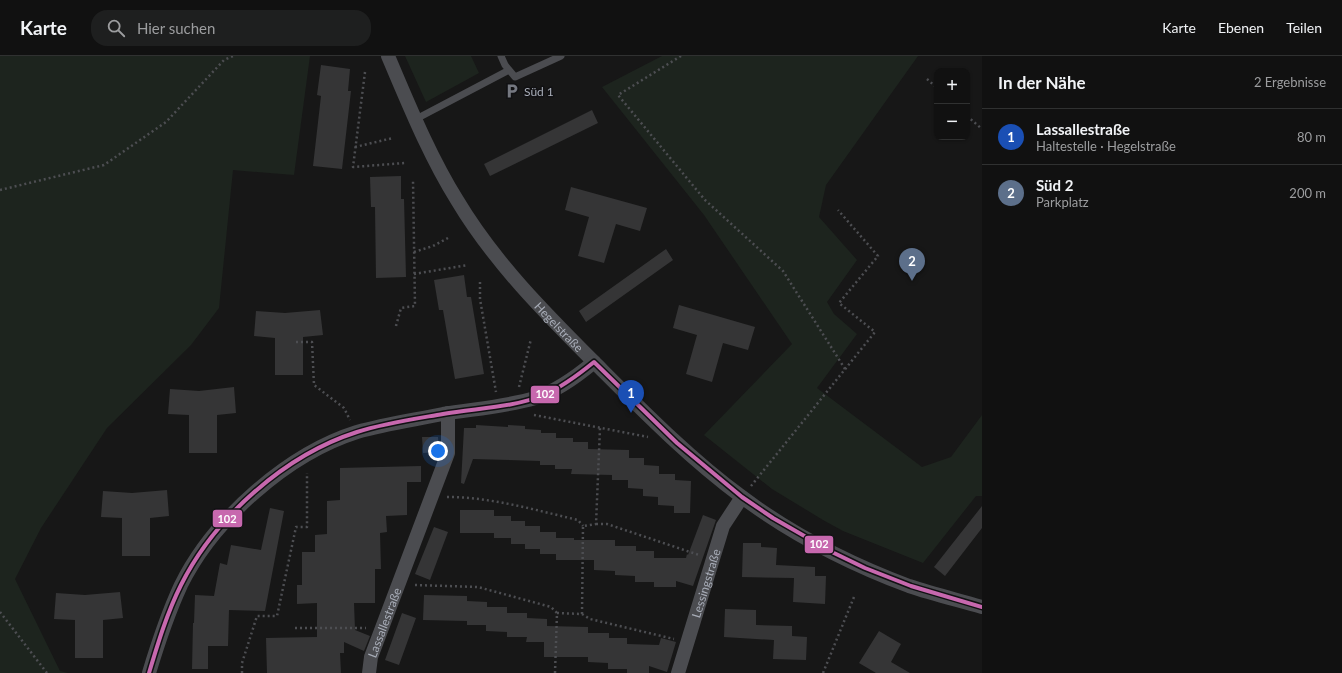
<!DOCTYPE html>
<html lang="de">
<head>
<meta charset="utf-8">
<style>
	body { margin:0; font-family:Lato,sans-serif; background:#1e1f1f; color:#f1f3f6 }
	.controls { position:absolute; right:12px; top:12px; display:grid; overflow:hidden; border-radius:8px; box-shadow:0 1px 3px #0004 }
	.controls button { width:36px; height:36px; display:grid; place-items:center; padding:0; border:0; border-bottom:1px solid #303131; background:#111; color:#f1f3f6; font:20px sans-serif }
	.you { position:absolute; left:438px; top:395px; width:14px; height:14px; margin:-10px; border:3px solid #fff; border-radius:50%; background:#1a73e8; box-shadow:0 0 0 6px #1a73e833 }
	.badge { display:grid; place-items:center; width:26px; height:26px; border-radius:50%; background:#b45309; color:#fff; font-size:13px; font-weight:700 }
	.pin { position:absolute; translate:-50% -33px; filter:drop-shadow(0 1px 2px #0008) }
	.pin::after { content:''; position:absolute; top:21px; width:14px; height:12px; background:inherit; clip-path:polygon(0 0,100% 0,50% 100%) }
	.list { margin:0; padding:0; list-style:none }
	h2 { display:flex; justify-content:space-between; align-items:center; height:52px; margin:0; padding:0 16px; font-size:17px }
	h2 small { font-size:13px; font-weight:400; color:#9c9d9f }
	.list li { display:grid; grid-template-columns:26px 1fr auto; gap:12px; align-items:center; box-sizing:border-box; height:56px; padding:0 16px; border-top:1px solid #303131 }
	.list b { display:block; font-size:15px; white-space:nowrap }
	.list p { margin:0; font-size:13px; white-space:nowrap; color:#9c9d9f }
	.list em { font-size:13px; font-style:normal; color:#9c9d9f }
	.icon { flex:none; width:22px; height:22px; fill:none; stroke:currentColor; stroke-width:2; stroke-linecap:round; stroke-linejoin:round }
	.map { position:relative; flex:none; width:982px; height:617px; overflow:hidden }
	header { display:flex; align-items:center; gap:24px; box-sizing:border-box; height:56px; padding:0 20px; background:#111; border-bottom:1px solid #303131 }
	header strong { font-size:19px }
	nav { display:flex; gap:22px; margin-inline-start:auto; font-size:14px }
	.search { width:280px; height:36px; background:#1e1f1f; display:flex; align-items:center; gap:10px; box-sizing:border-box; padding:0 14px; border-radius:16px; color:#9c9d9f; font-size:15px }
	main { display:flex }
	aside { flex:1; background:#111 }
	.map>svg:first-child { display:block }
	.green { fill:#1d241e }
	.building { fill:#353536 }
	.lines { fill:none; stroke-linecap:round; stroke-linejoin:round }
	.path { stroke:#4d4e52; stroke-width:2.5; stroke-dasharray:2 3; stroke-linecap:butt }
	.service { stroke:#4b4c50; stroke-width:7 }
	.minor { stroke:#4b4c50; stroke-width:14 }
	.bus-1-casing { stroke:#111113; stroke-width:7 }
	.bus-1 { stroke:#c768ae; stroke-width:4 }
	.labels { text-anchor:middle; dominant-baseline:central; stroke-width:3; stroke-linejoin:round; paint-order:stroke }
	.poi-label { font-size:12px; fill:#a8adb8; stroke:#111113; text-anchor:start }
	.street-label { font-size:12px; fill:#a8adb8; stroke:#111113 }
	.line-badge { stroke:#111113; stroke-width:1.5 }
	.badge-label { font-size:11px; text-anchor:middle; font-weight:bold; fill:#fff }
</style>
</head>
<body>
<header>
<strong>Karte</strong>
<div class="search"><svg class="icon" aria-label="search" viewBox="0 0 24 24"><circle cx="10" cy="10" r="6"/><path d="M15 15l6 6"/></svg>Hier suchen</div>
<nav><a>Karte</a><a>Ebenen</a><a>Teilen</a></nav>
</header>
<main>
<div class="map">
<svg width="982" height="617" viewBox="0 0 982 617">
	<rect width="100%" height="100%" fill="#171717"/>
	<!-- green -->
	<path class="green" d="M0 0H310L294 119 233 114 219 252 191 289 107 372 41 472 15 523 60 615 68 617H0Z
		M405 0H471L479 17 426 46Z
		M662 0H918L826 129 819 161 857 204 827 246 834 258 857 278 817 332 922 411 951 401 982 359V440H976L923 507 843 475 823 464 772 433 704 379 792 288 704 159 602 31Z"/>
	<!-- building -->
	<path class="building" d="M321 9 350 13 348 35H351L342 113 313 110 321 40 317 39Z
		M592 54 598 67 490 120 484 108Z
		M401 120V143H404L406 221 376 222 375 151H371L370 121Z
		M571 131 647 152 640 175 616 168 604 207 578 200 589 161 565 154Z
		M666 193 673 204 586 266 579 255Z
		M464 219 467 241H471L484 318 455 323 443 254H439L434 224Z
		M679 249 755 271 748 294 723 287 712 326 686 318 697 279 673 272Z
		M320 254 323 279 303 281V319H275V282L254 280 256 255 285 257Z
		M234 331 236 357 217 359V397H189V359L168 358 170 333 199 335Z
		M476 369 508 371V369L525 370V373L541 374V377H556V382H573V386H588V393L629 394V402H644V409L659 410V418H675V424L691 425 690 457H674V450L658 449V441L643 440V433L628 432V424H612V419L571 418 572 413H555V409H540V405L473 403 464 428 461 427 464 372H476Z
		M422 381H438L439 396 423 397Z
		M421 410V426H407V459L386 460 387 476 380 477 381 513H375V547H354L355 574 370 580 364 595 344 586V597H340L341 617H267L266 582 317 581V547L297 548V529H302V496H315V479L327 478V445L340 444V412Z
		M167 434 169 460 150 462V500H122V462L101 461 103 435 132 437Z
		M982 450V472L945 520 934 511Z
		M270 452 284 455 265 555 229 554 228 590H208V613H192L193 567H194L195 539 214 540 220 507 227 509 231 489 261 494Z
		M460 454H494V460H511V465H525V470H540V476H556V482H574V484H615V490H636V495H654V502H686L687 498 688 499 703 459 716 464 693 530 676 525V531H654V526H635V520L615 519V515L594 514V504H556V498H540V493H525V488H511V482H494V477H460Z
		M434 471 448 476 430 524 415 518Z
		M743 487H761V491L777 492 776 509 815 511V520H826L825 548 793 546 794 522 742 521Z
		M120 536 123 562 103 564V602H75V564L54 563 56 537 85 539Z
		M424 539 467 540V545L487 546V551H507V557H527V562L547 563V570L588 571V577H609V582H627V588L659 589 661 582 676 586 667 616 649 610V617H627V613H608V607L588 606V601H544V586H526L527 581H507V576L486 575V569H467V565L423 564Z
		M725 553 756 554V569L792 570V580L807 581 806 604 773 603 774 584 724 581Z
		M402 557 416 562 399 609 385 604Z
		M879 575 901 588 891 606 910 617H876L859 607Z"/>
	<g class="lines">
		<!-- path -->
		<path class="path" d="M681 0 618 39 705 144 783 215 845 313
			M365 16 353 111 405 107
			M927 23 937 32
			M967 60 982 73
			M355 91 393 82
			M0 134 104 109 166 66 224 4 233 0
			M414 196 433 190 448 182
			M414 218 468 209
			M480 226V243L496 336
			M396 270 401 252 415 250 413 125
			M296 286H312L314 329 344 352 350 364
			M519 331 531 283
			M534 359 648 381
			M751 430 875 276 839 247 878 200 838 154
			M447 441C491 441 535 454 578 464L583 470
			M596 468H607L699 499
			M415 529 478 531 551 551 557 557
			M0 556 47 617
			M582 558 590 563 674 583
			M295 572H366
			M242 617V607L257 560H277L296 471H307V417
			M555 617 557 557 582 558 583 470 596 468 600 372
			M823 617 854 541"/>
		<!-- service -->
		<path class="service" d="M501 0 505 9 515 21 561 0
			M416 63 509 14"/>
		<!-- minor -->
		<g class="minor">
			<path id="s1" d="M388 0C409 49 429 99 457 144 494 206 545 257 596 308 642 354 689 402 742 441 793 479 850 508 909 530 933 538 958 544 982 551"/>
			<path d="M149 617C158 587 168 557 181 529 213 464 287 398 357 376 385 368 414 364 443 358 473 353 505 351 535 342 557 335 576 321 594 306"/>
			<path id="s2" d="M369 617 371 601 448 397V357"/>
			<path id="s3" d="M678 617 723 470 742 441"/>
		</g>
		<!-- bus-1 casing -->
		<g class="bus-1-casing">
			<path id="bus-1" d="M149 617C158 587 167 557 181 529 215 461 285 399 357 376 385 367 414 363 443 358 476 352 512 352 544 339 562 331 578 319 594 306L677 387 742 441 773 462 834 497 865 512 911 530 982 551"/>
		</g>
		<!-- bus-1 -->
		<use href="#bus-1" class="bus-1"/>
	</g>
	<!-- icons -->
	<defs>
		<g id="parking-bare" transform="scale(1.2)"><path d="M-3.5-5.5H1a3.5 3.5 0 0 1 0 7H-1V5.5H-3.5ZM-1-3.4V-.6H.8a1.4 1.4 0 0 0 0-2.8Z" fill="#757880" stroke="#111113" stroke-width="2.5" paint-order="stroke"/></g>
	</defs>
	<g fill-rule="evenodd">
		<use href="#parking-bare" x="512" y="35"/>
	</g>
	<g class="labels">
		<!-- poi labels -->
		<g class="poi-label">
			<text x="524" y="35">Süd 1</text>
		</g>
		<!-- street labels -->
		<g class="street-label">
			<text stroke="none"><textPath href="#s1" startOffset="323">Hegelstraße</textPath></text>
			<text stroke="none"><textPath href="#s3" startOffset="94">Lessingstraße</textPath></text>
			<text stroke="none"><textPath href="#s2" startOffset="53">Lassallestraße</textPath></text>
		</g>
	</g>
	<g class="line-badge">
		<rect x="530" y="329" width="30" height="19" rx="4" fill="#c768ae"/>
		<rect x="212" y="453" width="31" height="19" rx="4" fill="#c768ae"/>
		<rect x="804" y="479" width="30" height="19" rx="4" fill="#c768ae"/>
	</g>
	<g class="badge-label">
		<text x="545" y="342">102</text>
		<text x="227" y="467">102</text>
		<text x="819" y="492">102</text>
	</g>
</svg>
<div class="controls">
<button>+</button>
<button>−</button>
</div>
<div class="you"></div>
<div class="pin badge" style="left:631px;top:357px;background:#1a4fb4">1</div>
<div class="pin badge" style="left:912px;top:225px;background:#5c6f8a">2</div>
</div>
<aside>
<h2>In der Nähe<small>2 Ergebnisse</small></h2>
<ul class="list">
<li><span class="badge" style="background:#1a4fb4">1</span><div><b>Lassallestraße</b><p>Haltestelle · Hegelstraße</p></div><em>80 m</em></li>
<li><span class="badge" style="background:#5c6f8a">2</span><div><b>Süd 2</b><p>Parkplatz</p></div><em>200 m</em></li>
</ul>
</aside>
</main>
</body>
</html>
